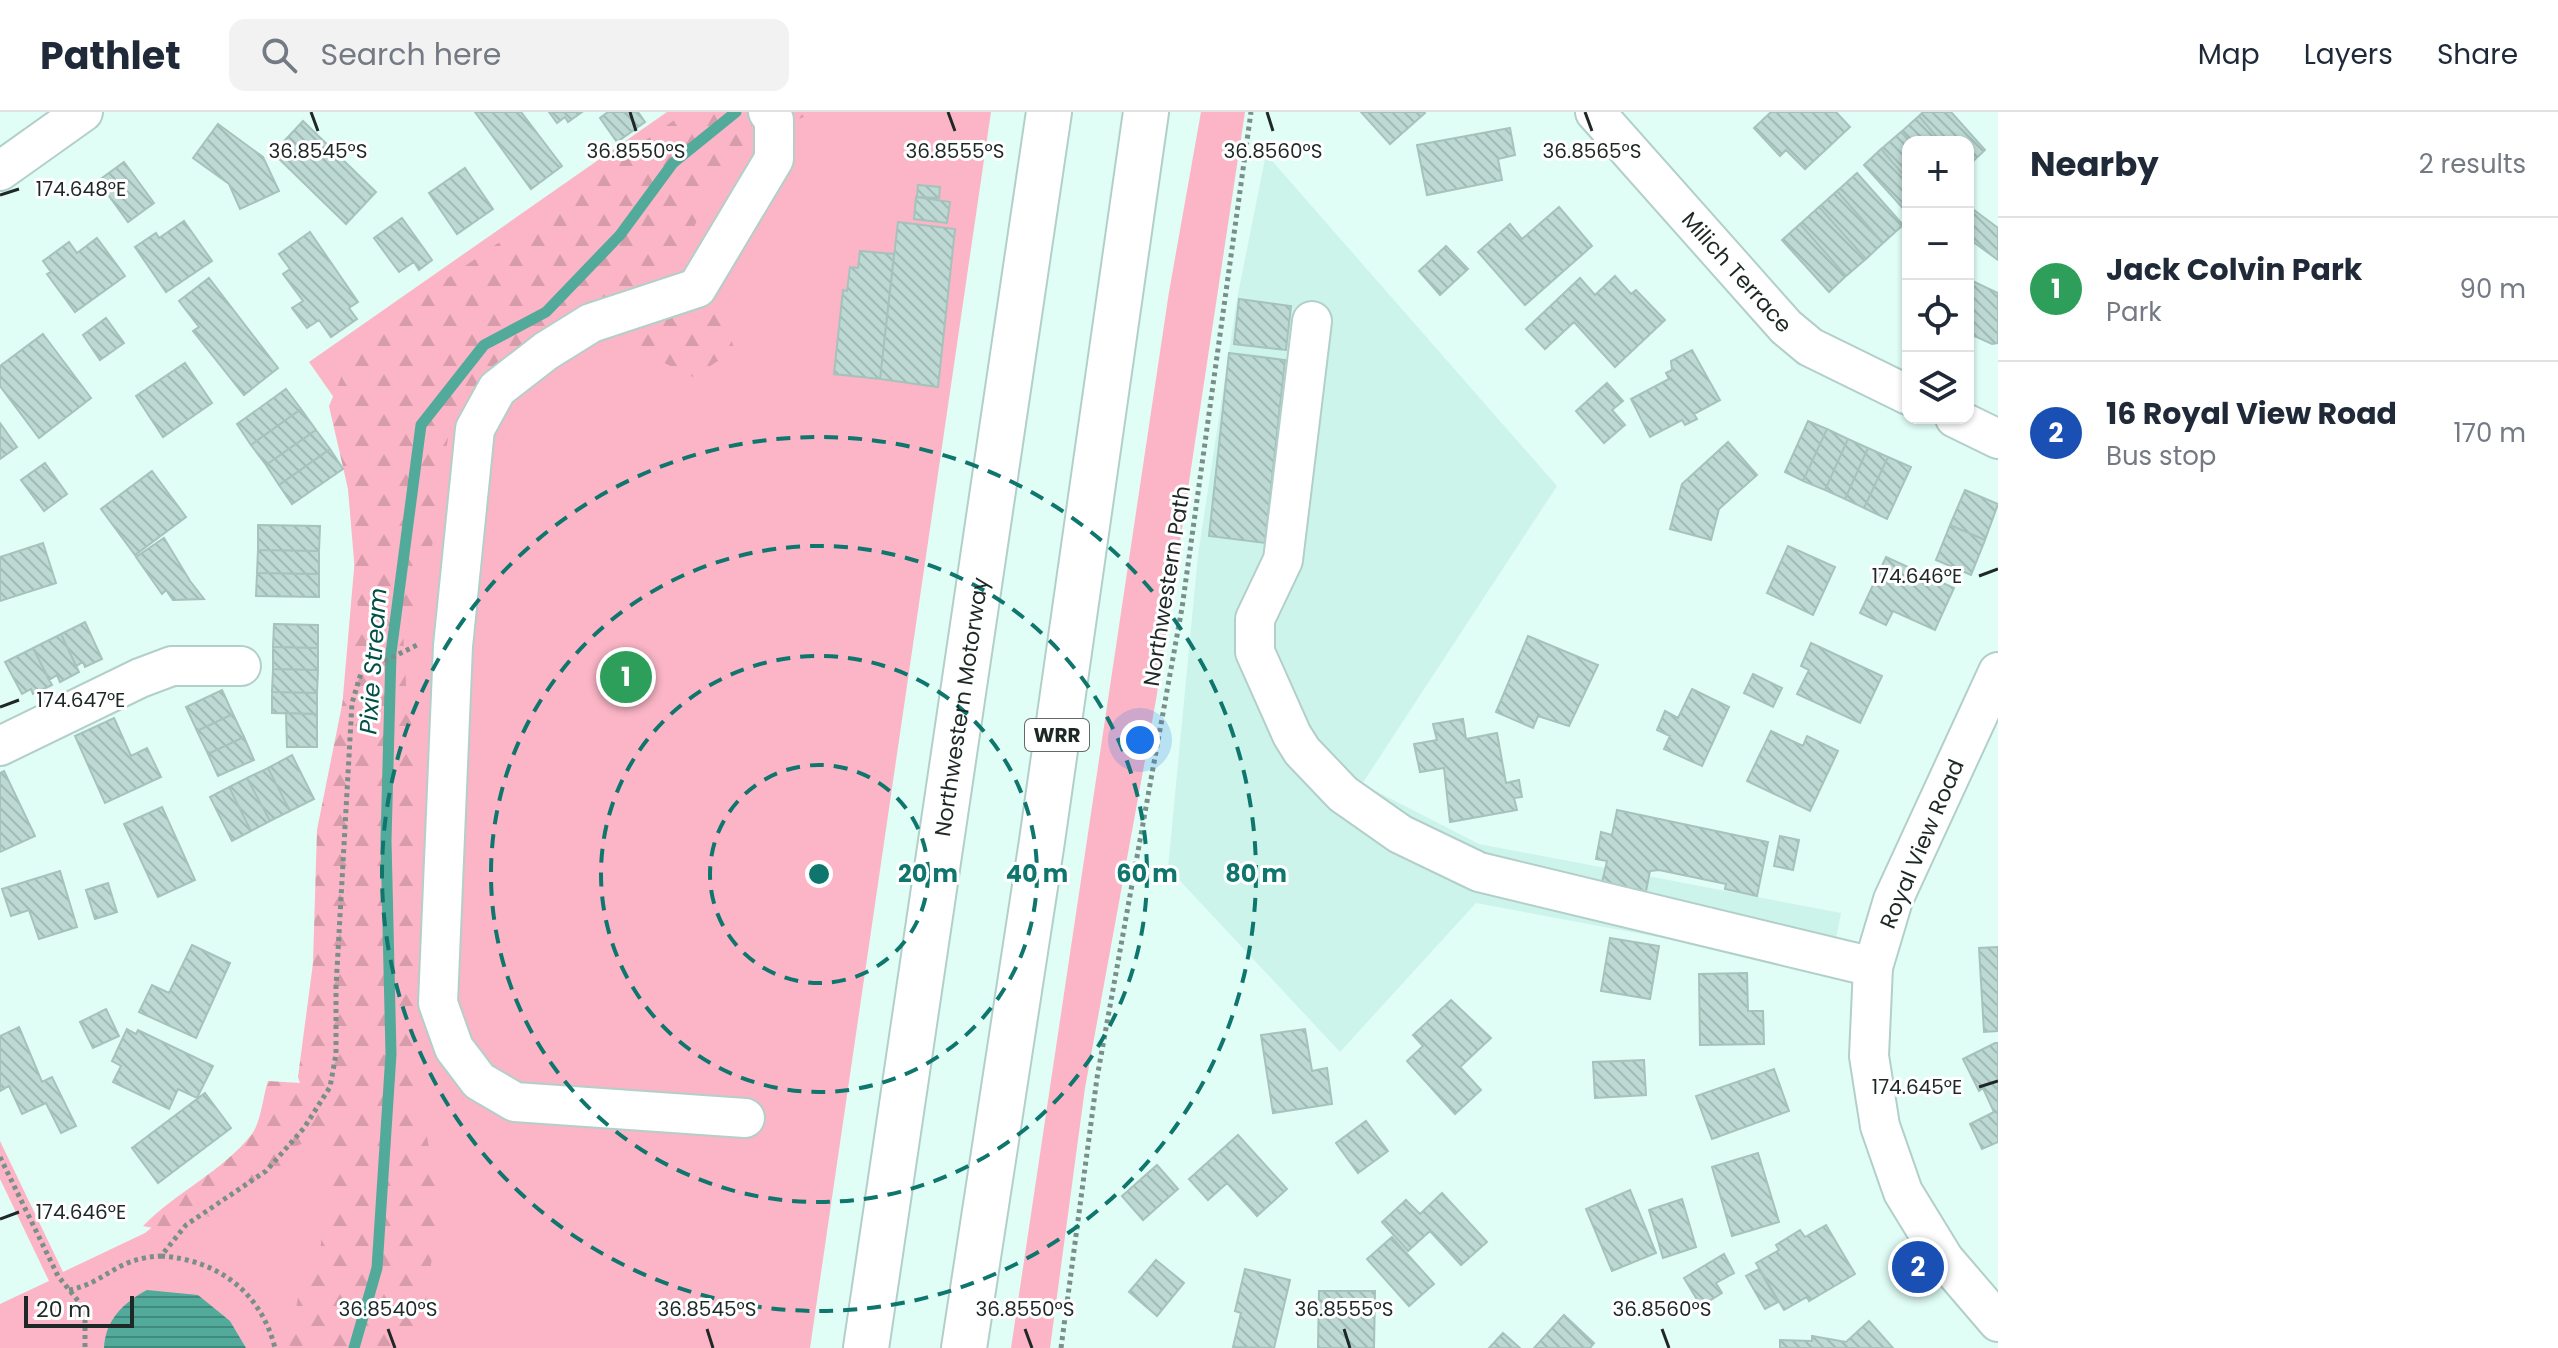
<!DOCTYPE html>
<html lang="en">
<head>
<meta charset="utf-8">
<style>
	body { margin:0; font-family:Poppins,sans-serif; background:#f2f2f3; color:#1f2937 }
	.controls { position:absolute; right:24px; top:24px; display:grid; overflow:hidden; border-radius:16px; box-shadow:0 2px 6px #0004 }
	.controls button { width:72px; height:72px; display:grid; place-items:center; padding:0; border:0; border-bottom:2px solid #e0e1e3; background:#fff; color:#1f2937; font:40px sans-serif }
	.scale { position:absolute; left:24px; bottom:20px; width:110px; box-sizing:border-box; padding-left:8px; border:4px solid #1e2927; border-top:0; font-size:22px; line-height:28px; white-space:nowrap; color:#1e2927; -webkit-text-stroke:6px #fff; paint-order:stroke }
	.you { position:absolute; left:1140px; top:628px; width:28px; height:28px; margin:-20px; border:6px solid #fff; border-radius:50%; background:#1a73e8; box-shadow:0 0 0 12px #1a73e833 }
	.badge { display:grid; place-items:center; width:52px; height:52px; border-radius:50%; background:#ac1d57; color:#fff; font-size:26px; font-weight:700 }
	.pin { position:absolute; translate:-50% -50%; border:4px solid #fff; box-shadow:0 2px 8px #0006 }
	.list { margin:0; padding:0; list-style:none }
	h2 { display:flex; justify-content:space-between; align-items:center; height:104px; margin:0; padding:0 32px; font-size:34px }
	h2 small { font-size:26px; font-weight:400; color:#747a83 }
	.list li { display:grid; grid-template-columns:52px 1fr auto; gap:24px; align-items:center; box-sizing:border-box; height:144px; padding:0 32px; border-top:2px solid #e0e1e3 }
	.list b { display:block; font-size:30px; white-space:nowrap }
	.list p { margin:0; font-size:26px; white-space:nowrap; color:#747a83 }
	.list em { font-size:26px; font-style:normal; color:#747a83 }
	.icon { flex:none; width:44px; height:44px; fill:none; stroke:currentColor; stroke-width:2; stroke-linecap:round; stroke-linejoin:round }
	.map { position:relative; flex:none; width:1998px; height:1236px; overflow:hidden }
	header { display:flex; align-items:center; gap:48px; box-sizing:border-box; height:112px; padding:0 40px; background:#fff; border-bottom:2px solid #e0e1e3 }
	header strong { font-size:38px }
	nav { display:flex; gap:44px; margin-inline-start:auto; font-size:28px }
	.search { width:560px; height:72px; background:#f2f2f3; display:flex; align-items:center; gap:20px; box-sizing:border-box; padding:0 28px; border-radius:16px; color:#747a83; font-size:30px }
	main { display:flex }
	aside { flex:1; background:#fff }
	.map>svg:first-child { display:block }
	.built { fill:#cdf4eb }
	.green { fill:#fbb5c6 }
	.forest { fill:url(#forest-firs) }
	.water { fill:url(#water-rules) }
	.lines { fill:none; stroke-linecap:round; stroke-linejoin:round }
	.stream { stroke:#52aa9a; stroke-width:11 }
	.building { fill:url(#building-back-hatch); stroke:#a5c2bb; stroke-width:2 }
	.minor-casing { stroke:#b3cfc9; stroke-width:42 }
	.highway-casing { stroke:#b3cfc9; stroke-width:48 }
	.path { stroke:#7b8f8a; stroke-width:5; stroke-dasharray:4 4; stroke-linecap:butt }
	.minor { stroke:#fff; stroke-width:38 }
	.highway { stroke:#fff; stroke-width:44 }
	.ticks { fill:none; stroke:#1e2927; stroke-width:3 }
	.ring { fill:none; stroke:#0f766e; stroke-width:4; stroke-dasharray:14 10 }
	.labels { text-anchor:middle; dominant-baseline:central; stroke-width:6; stroke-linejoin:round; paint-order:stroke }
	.shield { fill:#fff; stroke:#626968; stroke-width:2 }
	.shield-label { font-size:20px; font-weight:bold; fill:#1e2927 }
	.street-label { font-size:22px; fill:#1e2927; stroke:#fff }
	.water-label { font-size:24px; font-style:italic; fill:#005045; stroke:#fff }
	.ticks-label { font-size:20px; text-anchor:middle; fill:#1e2927; stroke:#fff; stroke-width:6; stroke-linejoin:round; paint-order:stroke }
	.centre { fill:#0f766e; stroke:#fff; stroke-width:4 }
	.ring-label { font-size:24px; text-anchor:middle; font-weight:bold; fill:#0f766e; stroke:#fff; stroke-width:6; stroke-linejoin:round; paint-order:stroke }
</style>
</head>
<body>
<header>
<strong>Pathlet</strong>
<div class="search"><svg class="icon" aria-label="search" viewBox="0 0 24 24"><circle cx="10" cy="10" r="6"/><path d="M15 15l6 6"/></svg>Search here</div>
<nav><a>Map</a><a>Layers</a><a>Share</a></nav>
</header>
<main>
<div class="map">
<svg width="1998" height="1236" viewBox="0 0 1998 1236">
	<defs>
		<pattern id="forest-firs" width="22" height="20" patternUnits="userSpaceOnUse" patternTransform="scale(2)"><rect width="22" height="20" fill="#fbb5c6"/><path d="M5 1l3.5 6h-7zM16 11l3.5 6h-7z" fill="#d79caa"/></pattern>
		<pattern id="water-rules" width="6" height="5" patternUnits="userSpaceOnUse" patternTransform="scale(2)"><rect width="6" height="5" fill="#52aa9a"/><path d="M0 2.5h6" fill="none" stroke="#438a7e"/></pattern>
		<pattern id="building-back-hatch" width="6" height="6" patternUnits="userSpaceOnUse" patternTransform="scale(2)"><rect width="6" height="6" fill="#bdd9d3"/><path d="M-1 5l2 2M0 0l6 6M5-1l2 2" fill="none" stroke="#a2bab5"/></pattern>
	</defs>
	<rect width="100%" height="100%" fill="#e0fdf6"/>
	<!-- built -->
	<path class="built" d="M1266 42 1557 374 1362 672 1479 732 1841 801 1830 857 1476 791 1340 940 1168 756 1198 443 1237 187Z"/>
	<!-- green -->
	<path class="green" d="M667 0H991L810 1236H0V1192L49 1169 0 1067V1029L63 1160 145 1121 308 989 365 330 309 250Z
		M1201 0H1245L1156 588 1085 976 1050 1236H1011L1169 180Z"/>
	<!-- forest -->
	<path class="forest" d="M686 0H816L789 11 726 49 691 121 657 158 671 194 722 204 735 238 693 265 648 243 610 218 571 208 450 312 429 455 403 518 407 589 421 663 422 818 416 970 440 1090 419 1236H289L300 1174 320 1140 331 1045 321 1024 294 1035 273 1064 236 1073 213 1105 185 1102 168 1119 143 1114C176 1080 223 1059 252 1022 261 1010 263 984 268 969L300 971 298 965 313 851 317 718 359 508 348 377 329 294 356 230Z"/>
	<!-- water -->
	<path class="water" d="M147 1178 198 1183 230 1209 246 1236H104C105 1208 124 1190 147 1178Z"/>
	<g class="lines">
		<!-- stream -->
		<path class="stream" d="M354 1236 377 1156 391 942 386 728 391 541 421 313 484 233 546 200 620 123 673 51 736 0"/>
	</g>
	<!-- building -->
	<path class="building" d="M475 0H521L562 54 531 77Z
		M549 0H582L568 10 565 5 557 11Z
		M608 0H638L645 10 617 30 600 6Z
		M1361 0H1424L1425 1 1390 32Z
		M1771 0H1836L1850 15 1805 57 1786 38 1780 44 1754 16Z
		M1923 0H1951L1985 38 1968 54V30H1941L1919 4Z
		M1919 4 1941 30H1910L1901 20Z
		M303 9 376 80 346 112 273 41Z
		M218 12 263 45 279 79 240 97 229 72 193 46Z
		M1510 16 1515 43 1498 47 1502 68 1427 83 1417 33Z
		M1901 20 1910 30 1908 68 1881 37Z
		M1881 37 1908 68V102L1864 53Z
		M124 50 154 91 128 110 98 69Z
		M465 56 493 97 457 122 429 81Z
		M1857 61 1903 113 1883 131 1837 79Z
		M918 73 940 75 939 86 917 85Z
		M1837 79 1883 131 1866 147 1819 95Z
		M916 85 950 90 947 111 914 107Z
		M1559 95 1592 134 1525 193 1478 140 1510 112 1522 127Z
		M1819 95 1866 147 1846 164 1800 112Z
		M1974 98 1998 116V148L1968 126V108Z
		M402 106 432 148 419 158 414 150 399 160 374 126Z
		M184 109 212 149 166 180 135 135 156 121 159 126Z
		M898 110 955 117 938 275 880 267Z
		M1800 112 1846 164 1829 180 1782 128Z
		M310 120 358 190 349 196 357 207 331 225 319 208 307 216 292 196 303 189 283 162 290 157 279 142Z
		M97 126 125 164 75 200 47 162 51 160 43 149 69 130 77 141Z
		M1446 134 1468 157 1440 183 1419 159Z
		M860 139 894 142 880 267 834 262 843 178 847 179 850 155 858 156Z
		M1615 164 1631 182 1636 178 1665 208 1615 255 1574 210 1545 237 1526 217 1580 166 1595 183Z
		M209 166 278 256 244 283 193 219 199 215 179 189Z
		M1968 167 1998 181V231L1992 232 1968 221Z
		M1239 187 1291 194 1286 238 1234 232Z
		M106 206 124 231 100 248 83 223Z
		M43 222 91 286 39 326 0 274V254Z
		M1692 238 1720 288 1694 302 1697 307 1685 313 1682 308 1650 325 1631 287 1669 267 1666 261 1672 258 1671 249Z
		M1229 241 1285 248 1265 431 1209 424Z
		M185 251 212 291 163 325 136 284Z
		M1607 271 1623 289 1612 298 1625 313 1604 331 1576 299Z
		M286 277 301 297 251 333 237 312Z
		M301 297 316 318 266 353 251 333Z
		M1808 309 1827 317 1803 369 1785 360Z
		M0 311 17 335 0 347Z
		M1827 317 1848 327 1825 378 1803 369Z
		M316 318 330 337 279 373 266 353Z
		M1848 327 1868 336 1845 387 1825 378Z
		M1728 330 1757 363 1719 397 1711 428 1670 417 1682 372Z
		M1868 336 1888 345 1864 396 1845 387Z
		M330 337 343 357 292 392 279 373Z
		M1888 345 1911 355 1887 407 1864 396Z
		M45 351 67 382 44 399 21 368Z
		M152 359 186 405 135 443 101 397Z
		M1965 378 1998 392 1985 428 1950 413Z
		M258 413 320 414 319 439 258 438Z
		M1950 413 1985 428 1971 463 1936 448Z
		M164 426 190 469 204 487 173 488 166 478 162 482 136 445Z
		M43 431 56 471 0 489V445Z
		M1788 434 1835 455 1813 503 1767 481Z
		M258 438 319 439V462L257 461Z
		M1886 445 1954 476 1935 518 1893 499 1886 513 1860 501Z
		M257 461 319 462V485L256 484Z
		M85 510 102 547 85 555 83 550 76 554 61 522Z
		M274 512 318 513V536L273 535Z
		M61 522 79 560 60 570 57 563 49 568 33 536Z
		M1528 524 1598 553 1569 614 1538 604 1533 616 1496 600Z
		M1811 531 1882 564 1860 611 1797 582 1809 558 1801 554Z
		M273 535 318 536V558L273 557Z
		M33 536 52 573 33 582 31 577 22 582 5 550Z
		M273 557 318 558 317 581 272 580Z
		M1753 562 1782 576 1773 595 1744 581Z
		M1692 577 1729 595 1702 654 1664 637 1670 624 1657 618 1665 599 1678 606Z
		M222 578 233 602 197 619 186 595Z
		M272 580 317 581V602L272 601Z
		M286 601 317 602V635H287Z
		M233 602 244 625 208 642 197 619Z
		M114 606 131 644 147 636 161 665 105 691 75 624Z
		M1463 607 1466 627 1497 621 1506 671 1519 668 1522 685 1514 686 1517 698 1450 710 1444 656 1420 660 1414 632 1437 628 1433 612Z
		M1771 619 1803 634 1807 624 1838 639 1810 699 1747 669Z
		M244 625 254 648 218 664 208 642Z
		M292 643 314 687 290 699 268 656Z
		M268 656 290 699 270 709 247 666Z
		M4 659 35 724 0 740V661Z
		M247 666 270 709 251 719 229 675Z
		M229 675 251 719 232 729 210 685Z
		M162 695 195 768 158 785 124 712Z
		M1617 698 1768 730 1757 784 1725 777 1726 772 1659 758 1650 759 1644 789 1600 779 1607 749 1596 747 1601 720 1612 723Z
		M1780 724 1799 728 1793 758 1774 754Z
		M60 759 77 815 39 827 29 798 11 804 2 777Z
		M108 771 117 800 95 807 86 778Z
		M1610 826 1659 834 1650 887 1601 879Z
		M192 833 230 851 196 926 139 900 152 873 169 881Z
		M1998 835V919L1984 920 1979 836Z
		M1747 861 1748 899H1763L1764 932 1700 933 1699 862Z
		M1451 888 1491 926 1460 955 1481 978 1455 1002 1407 949 1423 934 1413 923Z
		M106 897 119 924 93 936 80 910Z
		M19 915 42 970 52 965 76 1014 61 1021 46 991 22 1002 9 974 0 979V924Z
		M127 917 136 922 138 918 213 954 197 986 178 977 169 997 113 970 121 954 112 949Z
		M1305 917 1312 959 1327 956 1332 992 1273 1001 1261 923Z
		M1995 931H1998V1030L1982 1037 1970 1012 1994 1000 1983 976 1979 979 1963 947Z
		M1644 948 1646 983 1595 986 1593 950Z
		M1774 957 1789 999 1712 1027 1696 984Z
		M205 981 231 1016 158 1071 132 1036Z
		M1366 1009 1388 1039 1358 1061 1336 1031Z
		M1238 1023 1287 1077 1257 1104 1227 1071 1208 1088 1189 1067Z
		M1758 1041 1779 1110 1732 1124 1712 1055Z
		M1157 1053 1178 1077 1143 1108 1122 1084Z
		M1630 1078 1656 1141 1612 1159 1586 1097Z
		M1442 1081 1487 1130 1461 1153 1430 1119 1408 1139 1382 1110 1406 1088 1420 1102Z
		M1682 1087 1696 1135 1663 1146 1649 1098Z
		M1826 1113 1855 1162 1809 1189 1807 1185 1784 1198 1756 1151 1779 1138 1776 1133 1800 1118 1805 1125Z
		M1392 1125 1434 1172 1409 1194 1367 1147Z
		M1724 1142 1734 1161 1716 1171 1722 1181 1701 1194 1684 1166Z
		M1156 1148 1184 1171 1157 1204 1129 1180Z
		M1245 1157 1290 1168 1274 1236 1233 1235 1241 1201 1235 1199Z
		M1759 1157 1778 1190 1765 1197 1746 1164Z
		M1319 1179H1375L1374 1236H1318Z
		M1564 1203 1594 1231 1590 1236H1534Z
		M1869 1209 1893 1236H1780V1228L1812 1229V1224L1846 1230Z
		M1503 1221 1520 1236H1489Z"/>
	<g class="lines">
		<!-- minor casing -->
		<g class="minor-casing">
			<g id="minor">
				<path id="s1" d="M1595 0 1786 215 1810 235 1908 283"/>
				<path d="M0 59 83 0"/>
				<path d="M1312 209 1283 448 1255 507V540L1292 623 1302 639 1343 682 1400 722 1479 760 1873 855"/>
				<path d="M1955 306 1998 327"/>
				<path d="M1998 560 1893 788 1873 855 1869 944 1880 1014 1903 1080 1944 1147 1998 1210"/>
				<path d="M0 634 140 566 172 554H241"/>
				<path d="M745 1006 515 990 479 969 454 936 438 891 453 534 475 317 497 277 546 239 591 211 697 176 774 47V8L768 0"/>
			</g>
		</g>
		<!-- highway casing -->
		<g class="highway-casing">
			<g id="highway">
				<path id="s2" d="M866 1236 1049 0"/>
				<path d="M964 1236 1042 729 1146 0"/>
			</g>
		</g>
		<!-- path -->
		<path class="path" d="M0 1045 58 1164 79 1190 85 1204V1236
			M161 1144C218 1148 261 1180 275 1236
			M69 1178C106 1171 115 1146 161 1144L186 1113 266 1059 304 1016 330 975 336 942V875L352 591 361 561 417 533
			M1061 1236 1097 966 1182 496 1251 0"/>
		<!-- minor -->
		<use href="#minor" class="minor"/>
		<!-- highway -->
		<use href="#highway" class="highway"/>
	</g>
	<!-- ticks -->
	<path class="ticks" d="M311 0 318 19M630 0 636 19M948 0 955 19M1267 0 1273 19M1585 0 1592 19M0 83 19 77M1979 464 1998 457M0 595 19 588M1979 975 1998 969M0 1107 19 1100M388 1217 395 1236M707 1217 713 1236M1025 1217 1032 1236M1344 1217 1350 1236M1662 1217 1669 1236"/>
	<!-- distance rings -->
	<g class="ring">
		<circle cx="819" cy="762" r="109"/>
		<circle cx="819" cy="762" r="218"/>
		<circle cx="819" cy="762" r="328"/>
		<circle cx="819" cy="762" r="437"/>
	</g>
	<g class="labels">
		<!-- shield labels -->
		<rect class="shield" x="1025" y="607" width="64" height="32" rx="6"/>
		<g class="shield-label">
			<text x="1057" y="623">WRR</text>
		</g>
		<!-- street labels -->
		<g class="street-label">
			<text stroke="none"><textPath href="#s1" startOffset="214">Milich Terrace</textPath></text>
			<text transform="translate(1167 474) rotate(-81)">Northwestern Path</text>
			<text stroke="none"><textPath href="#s2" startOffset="648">Northwestern Motorway</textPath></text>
			<text transform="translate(1922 732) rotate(-67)">Royal View Road</text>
		</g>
		<!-- water labels -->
		<g class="water-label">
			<text transform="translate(373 549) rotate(-86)">Pixie Stream</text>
		</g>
	</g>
	<g class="ticks-label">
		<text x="318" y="46">36.8545°S</text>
		<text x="636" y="46">36.8550°S</text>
		<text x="955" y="46">36.8555°S</text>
		<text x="1273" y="46">36.8560°S</text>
		<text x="1592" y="46">36.8565°S</text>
		<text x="81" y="84">174.648°E</text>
		<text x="1917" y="471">174.646°E</text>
		<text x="81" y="595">174.647°E</text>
		<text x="1917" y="982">174.645°E</text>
		<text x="81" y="1107">174.646°E</text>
		<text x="388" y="1204">36.8540°S</text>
		<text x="707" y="1204">36.8545°S</text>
		<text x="1025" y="1204">36.8550°S</text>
		<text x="1344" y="1204">36.8555°S</text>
		<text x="1662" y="1204">36.8560°S</text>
	</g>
	<circle cx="819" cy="762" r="12" class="centre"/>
	<g class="ring-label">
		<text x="928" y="770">20 m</text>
		<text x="1037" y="770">40 m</text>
		<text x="1147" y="770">60 m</text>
		<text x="1256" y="770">80 m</text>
	</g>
</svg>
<div class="controls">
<button>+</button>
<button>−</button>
<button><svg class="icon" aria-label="locate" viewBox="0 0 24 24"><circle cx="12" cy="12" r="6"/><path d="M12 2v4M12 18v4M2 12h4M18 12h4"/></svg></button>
<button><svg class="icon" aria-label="layers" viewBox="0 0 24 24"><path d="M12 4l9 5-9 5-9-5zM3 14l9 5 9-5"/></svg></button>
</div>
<div class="scale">20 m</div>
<div class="you"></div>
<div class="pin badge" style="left:626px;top:565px;background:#2e9e5b">1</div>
<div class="pin badge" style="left:1918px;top:1155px;background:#1a4fb4">2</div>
</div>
<aside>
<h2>Nearby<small>2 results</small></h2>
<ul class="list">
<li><span class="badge" style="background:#2e9e5b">1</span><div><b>Jack Colvin Park</b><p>Park</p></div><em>90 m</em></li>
<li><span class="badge" style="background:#1a4fb4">2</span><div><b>16 Royal View Road</b><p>Bus stop</p></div><em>170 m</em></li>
</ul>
</aside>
</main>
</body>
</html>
